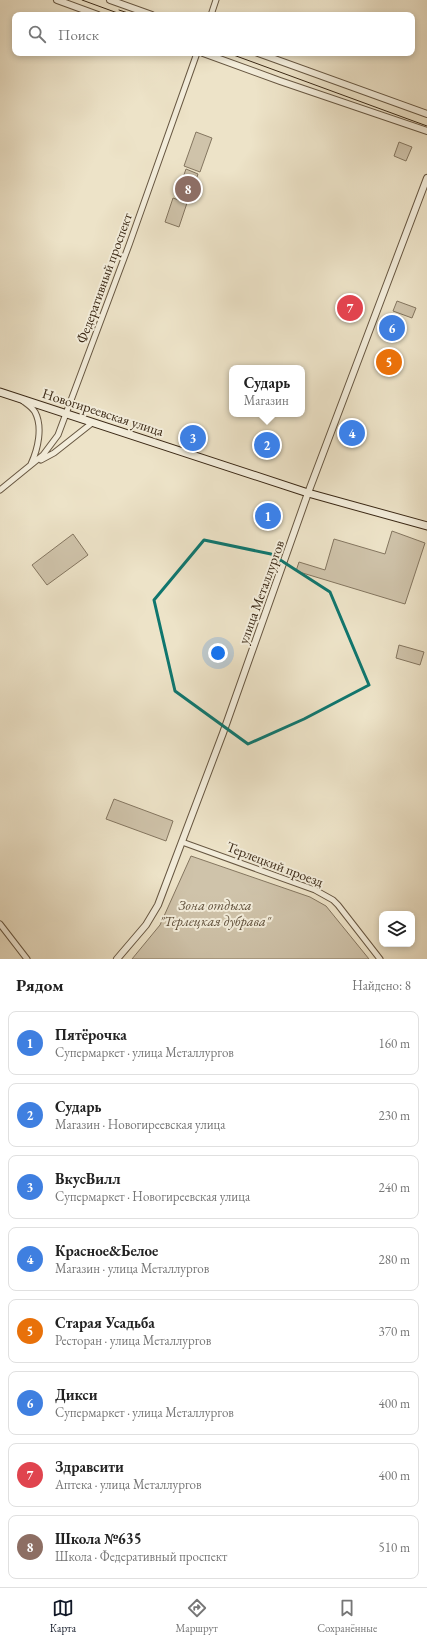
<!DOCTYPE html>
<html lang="ru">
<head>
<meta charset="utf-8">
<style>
	body { margin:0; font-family:"EB Garamond",serif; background:#f2f2f2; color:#222 }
	.controls { position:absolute; right:12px; bottom:12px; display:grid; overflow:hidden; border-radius:8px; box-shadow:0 2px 6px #0003 }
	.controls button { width:36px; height:36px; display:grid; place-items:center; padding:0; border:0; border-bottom:1px solid #e0e0e0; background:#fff; color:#222; font:20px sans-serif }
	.you { position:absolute; left:218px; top:653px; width:14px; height:14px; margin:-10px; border:3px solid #fff; border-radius:50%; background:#1a73e8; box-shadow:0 0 0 6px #1a73e833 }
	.badge { display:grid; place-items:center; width:26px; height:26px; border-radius:50%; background:#111827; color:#fff; font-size:13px; font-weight:700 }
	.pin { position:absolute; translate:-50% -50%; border:2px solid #fff; box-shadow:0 1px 4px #0006 }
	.popup { position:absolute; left:229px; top:365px; width:76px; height:52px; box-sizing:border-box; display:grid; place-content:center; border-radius:8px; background:#fff; filter:drop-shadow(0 1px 3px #0005); font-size:13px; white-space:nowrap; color:#767676 }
	.popup b { font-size:15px; color:#222 }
	.popup::after { content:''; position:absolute; left:50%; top:100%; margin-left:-8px; border:8px solid transparent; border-top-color:#fff }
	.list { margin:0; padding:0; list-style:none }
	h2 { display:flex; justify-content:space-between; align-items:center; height:52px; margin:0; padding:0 16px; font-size:17px }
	h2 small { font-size:13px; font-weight:400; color:#767676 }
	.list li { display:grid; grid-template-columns:26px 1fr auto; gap:12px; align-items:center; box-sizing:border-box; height:64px; margin:0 8px 8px; padding:0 8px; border:1px solid #e0e0e0; border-radius:8px }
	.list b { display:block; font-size:15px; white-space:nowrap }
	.list p { margin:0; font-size:13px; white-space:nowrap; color:#767676 }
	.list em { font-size:13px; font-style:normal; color:#767676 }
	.icon { flex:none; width:22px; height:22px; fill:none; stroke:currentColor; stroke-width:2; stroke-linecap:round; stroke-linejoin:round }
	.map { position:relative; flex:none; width:427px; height:959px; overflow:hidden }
	.search { position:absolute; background:#fff; box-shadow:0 2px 6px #0003; left:12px; right:12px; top:12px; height:44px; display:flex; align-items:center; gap:10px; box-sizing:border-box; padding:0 14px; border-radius:8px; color:#767676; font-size:15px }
	.sheet { height:628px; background:#fff }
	nav { display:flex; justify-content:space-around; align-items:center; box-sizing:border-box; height:56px; border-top:1px solid #e0e0e0; background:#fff; font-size:11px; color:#767676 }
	nav a { display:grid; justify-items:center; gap:2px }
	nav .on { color:#111827 }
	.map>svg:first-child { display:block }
	.green { fill:#cfc3aa; stroke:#847660 }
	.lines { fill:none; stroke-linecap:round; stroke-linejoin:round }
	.minor-casing { stroke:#675742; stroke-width:7 }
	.tertiary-casing { stroke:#675742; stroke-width:8 }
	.secondary-casing { stroke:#3a2815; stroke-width:9 }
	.minor { stroke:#f3eddb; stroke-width:5 }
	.tertiary { stroke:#f3eddb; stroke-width:6 }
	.secondary { stroke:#f3eddb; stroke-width:7 }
	.tram { stroke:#3a2815; stroke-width:1 }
	.marked { fill:none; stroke:#0f766e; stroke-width:3; stroke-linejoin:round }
	.labels { text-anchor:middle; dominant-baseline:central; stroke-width:4; stroke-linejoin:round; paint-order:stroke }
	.street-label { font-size:14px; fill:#3a2815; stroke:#f3eddb }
	.park-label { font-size:14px; font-style:italic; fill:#5f4f3a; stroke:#f3eddb }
</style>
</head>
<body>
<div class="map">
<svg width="427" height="959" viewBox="0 0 427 959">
	<rect width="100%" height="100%" fill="#ede3c8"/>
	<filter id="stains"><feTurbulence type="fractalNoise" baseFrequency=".005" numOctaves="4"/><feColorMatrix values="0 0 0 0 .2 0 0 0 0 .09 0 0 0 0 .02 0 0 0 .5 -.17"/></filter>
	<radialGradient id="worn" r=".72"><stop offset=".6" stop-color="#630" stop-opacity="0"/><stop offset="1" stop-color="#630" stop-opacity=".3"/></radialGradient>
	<!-- green -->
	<path class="green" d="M196 132 212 138 200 172 184 166Z
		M399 142 412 147 406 161 394 156Z
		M186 169 198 174 191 194 179 189Z
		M173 198 187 203 179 227 165 222Z
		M397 301 416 308 412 318 393 311Z
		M392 531 425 543 405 604 296 571 299 562 325 570 334 539 385 554Z
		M73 534 88 555 47 585 32 565Z
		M399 645 424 652 420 665 396 658Z
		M114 799 173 821 166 841 106 819Z
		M191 856 310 897 326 906 369 959H132L160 925Z"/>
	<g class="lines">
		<!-- minor casing -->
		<g class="minor-casing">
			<path id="minor" d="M211 15 216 0
				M23 401C27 404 32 407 35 412 43 427 38 449 31 464
				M41 460 54 453 92 423
				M0 490 43 455 58 435 129 245 197 53
				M182 842 315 890 333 900 338 905 380 959
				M0 924 27 959"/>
		</g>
		<!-- tertiary casing -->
		<g class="tertiary-casing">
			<path id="tertiary" d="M57 0 98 15
				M110 0 152 15
				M203 53 280 81 427 131
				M258 53 427 114
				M117 959 146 925 158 905 223 733 308 493 427 178"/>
		</g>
		<!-- secondary casing -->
		<g class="secondary-casing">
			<path id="secondary" d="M0 392 308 493 427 526"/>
		</g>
		<!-- minor -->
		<use href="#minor" class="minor"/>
		<!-- tertiary -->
		<use href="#tertiary" class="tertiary"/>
		<!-- secondary -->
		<use href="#secondary" class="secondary"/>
		<!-- tram -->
		<path class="tram" d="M82 0 123 15
			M119 10 134 15
			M228 53 427 126"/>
	</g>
	<!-- marked area -->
	<path class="marked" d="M204 540 271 554 330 592 369 685 304 719 248 744 175 691 154 600Z"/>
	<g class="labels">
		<!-- street labels -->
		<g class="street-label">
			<text transform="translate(104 278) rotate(-70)">Федеративный проспект</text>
			<text transform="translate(103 412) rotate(18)">Новогиреевская улица</text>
			<text transform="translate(261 592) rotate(-70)">улица Металлургов</text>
			<text transform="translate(275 864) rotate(21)">Терлецкий проезд</text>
		</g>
		<!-- park labels -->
		<g class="park-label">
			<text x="215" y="905">Зона отдыха<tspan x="215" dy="16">"Терлецкая дубрава"</tspan></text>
		</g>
	</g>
	<rect width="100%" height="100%" filter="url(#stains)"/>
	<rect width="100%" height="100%" fill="url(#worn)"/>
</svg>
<div class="controls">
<button><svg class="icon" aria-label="layers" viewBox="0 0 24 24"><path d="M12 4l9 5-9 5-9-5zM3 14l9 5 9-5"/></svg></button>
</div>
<div class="you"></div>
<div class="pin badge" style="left:268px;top:516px;background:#3f7fe0">1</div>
<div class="pin badge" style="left:267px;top:445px;background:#3f7fe0">2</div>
<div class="popup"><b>Сударь</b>Магазин</div>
<div class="pin badge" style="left:193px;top:438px;background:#3f7fe0">3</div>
<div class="pin badge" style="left:352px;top:433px;background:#3f7fe0">4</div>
<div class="pin badge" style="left:389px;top:362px;background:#e8710a">5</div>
<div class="pin badge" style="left:392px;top:328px;background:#3f7fe0">6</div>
<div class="pin badge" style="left:350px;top:308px;background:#e0444e">7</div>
<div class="pin badge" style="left:188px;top:189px;background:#8d6e63">8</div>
<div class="search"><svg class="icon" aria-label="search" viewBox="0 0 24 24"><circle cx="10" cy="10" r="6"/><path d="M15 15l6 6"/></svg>Поиск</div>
</div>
<section class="sheet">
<h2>Рядом<small>Найдено: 8</small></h2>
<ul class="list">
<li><span class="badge" style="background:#3f7fe0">1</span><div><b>Пятёрочка</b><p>Супермаркет · улица Металлургов</p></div><em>160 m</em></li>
<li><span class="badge" style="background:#3f7fe0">2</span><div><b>Сударь</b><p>Магазин · Новогиреевская улица</p></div><em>230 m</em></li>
<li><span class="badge" style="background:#3f7fe0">3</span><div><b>ВкусВилл</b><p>Супермаркет · Новогиреевская улица</p></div><em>240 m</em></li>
<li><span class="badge" style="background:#3f7fe0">4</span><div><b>Красное&amp;Белое</b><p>Магазин · улица Металлургов</p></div><em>280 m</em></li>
<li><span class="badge" style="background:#e8710a">5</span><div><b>Старая Усадьба</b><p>Ресторан · улица Металлургов</p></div><em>370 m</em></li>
<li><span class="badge" style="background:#3f7fe0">6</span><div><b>Дикси</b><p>Супермаркет · улица Металлургов</p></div><em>400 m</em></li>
<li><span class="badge" style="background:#e0444e">7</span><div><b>Здравсити</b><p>Аптека · улица Металлургов</p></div><em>400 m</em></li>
<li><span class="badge" style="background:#8d6e63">8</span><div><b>Школа №635</b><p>Школа · Федеративный проспект</p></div><em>510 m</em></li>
</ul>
</section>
<nav>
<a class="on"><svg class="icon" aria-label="map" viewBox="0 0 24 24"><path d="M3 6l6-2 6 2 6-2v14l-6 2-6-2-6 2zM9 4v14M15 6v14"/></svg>Карта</a>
<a><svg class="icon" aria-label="directions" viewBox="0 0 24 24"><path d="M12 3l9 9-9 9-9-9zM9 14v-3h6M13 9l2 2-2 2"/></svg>Маршрут</a>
<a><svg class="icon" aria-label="saved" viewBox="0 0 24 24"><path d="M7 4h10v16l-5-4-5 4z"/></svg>Сохранённые</a>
</nav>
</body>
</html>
